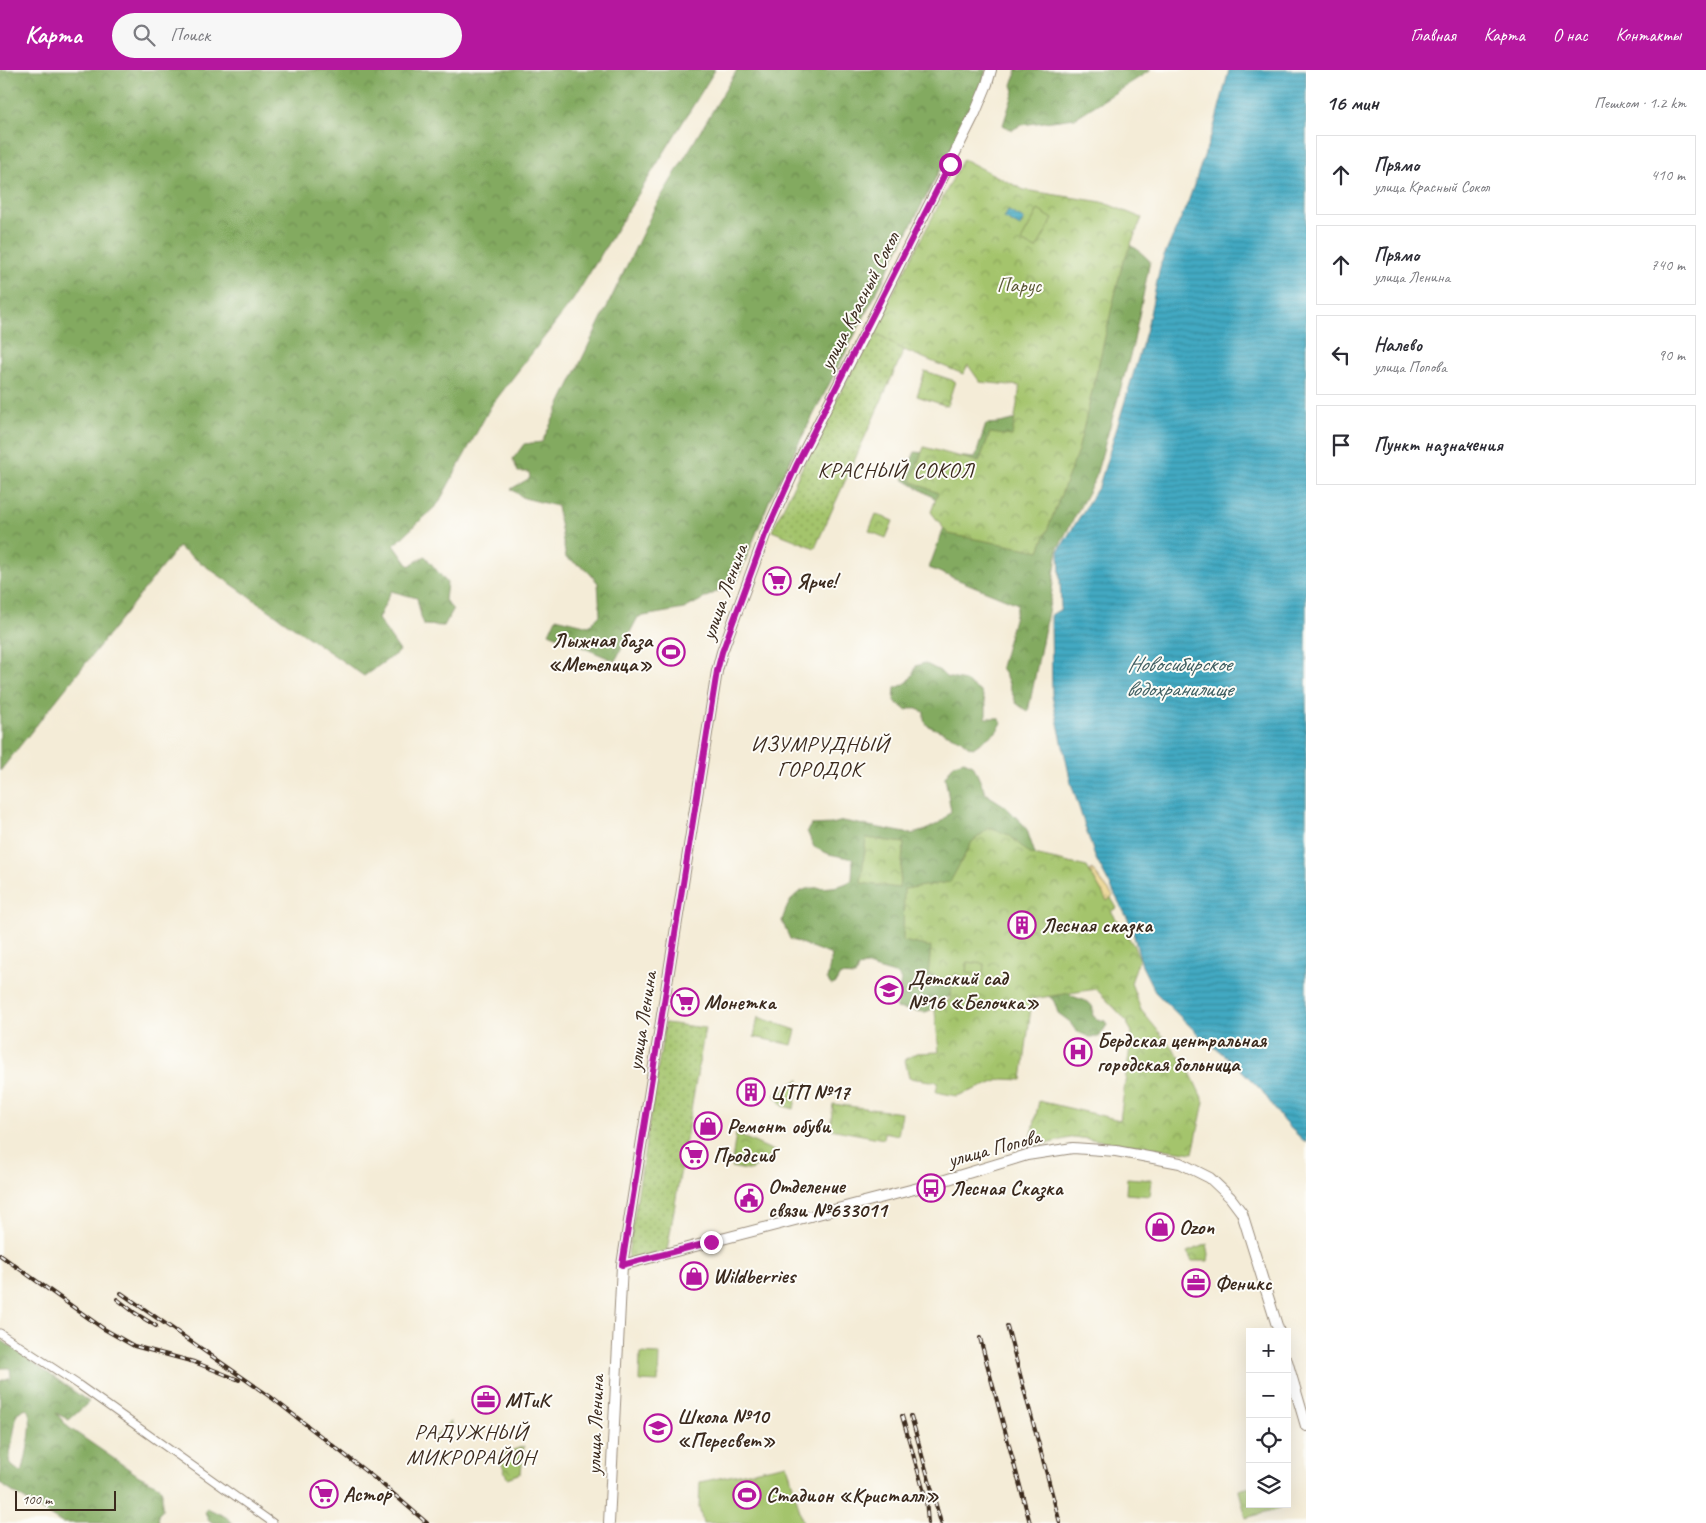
<!DOCTYPE html>
<html lang="ru">
<head>
<meta charset="utf-8">
<style>
	body { margin:0; font-family:Caveat,sans-serif; background:#f7f7f7; color:#2b2b33 }
	.controls { position:absolute; right:15px; bottom:15px; display:grid; overflow:hidden; border-radius:0px; box-shadow:0 5px 20px #0002 }
	.controls button { width:45px; height:45px; display:grid; place-items:center; padding:0; border:0; border-bottom:1px solid #e1e1e2; background:#fff; color:#2b2b33; font:25px sans-serif }
	.scale { position:absolute; left:15px; bottom:12px; width:101px; box-sizing:border-box; padding-left:5px; border:2px solid #3b2a1e; border-top:0; font-size:14px; line-height:18px; white-space:nowrap; color:#3b2a1e; -webkit-text-stroke:4px #fdfcf7; paint-order:stroke }
	.stop { position:absolute; width:15px; height:15px; margin:-11px; border:4px solid #b5179e; border-radius:50%; background:#fff }
	.stop.end { background:#b5179e; border-color:#fff; box-shadow:0 1px 5px #0008 }
	.list { margin:0; padding:0; list-style:none }
	h2 { display:flex; justify-content:space-between; align-items:center; height:65px; margin:0; padding:0 20px; font-size:21px }
	h2 small { font-size:16px; font-weight:400; color:#7c7c81 }
	.list li { display:grid; grid-template-columns:32px 1fr auto; gap:15px; align-items:center; box-sizing:border-box; height:80px; margin:0 10px 10px; padding:0 10px; border:1px solid #e1e1e2; border-radius:0px }
	.list b { display:block; font-size:19px; white-space:nowrap }
	.list p { margin:0; font-size:16px; white-space:nowrap; color:#7c7c81 }
	.list em { font-size:16px; font-style:normal; color:#7c7c81 }
	.icon { flex:none; width:28px; height:28px; fill:none; stroke:currentColor; stroke-width:2; stroke-linecap:round; stroke-linejoin:round }
	.map { position:relative; flex:none; width:1306px; height:1453px; overflow:hidden }
	header { display:flex; align-items:center; gap:30px; box-sizing:border-box; height:70px; padding:0 25px; background:#b5179e; color:#fff }
	header strong { font-size:24px }
	nav { display:flex; gap:28px; margin-inline-start:auto; font-size:18px }
	.search { width:350px; height:45px; background:#f7f7f7; display:flex; align-items:center; gap:12px; box-sizing:border-box; padding:0 18px; border-radius:28px; color:#7c7c81; font-size:19px }
	main { display:flex }
	aside { flex:1; background:#fff }
	.map>svg:first-child { display:block }
	.grass { fill:url(#grass-dots); stroke:#707745 }
	.forest { fill:url(#forest-crowns); stroke:#5f6a3f; fill-rule:evenodd }
	.sand { fill:url(#sand-dots); stroke:#94825e }
	.park { fill:url(#park-crowns); stroke:#707745 }
	.garden { fill:#a4c46c; stroke:#707745 }
	.water { fill:url(#water-rules); stroke:#3e6a70 }
	.lines { fill:none; stroke-linecap:round; stroke-linejoin:round }
	.street-casing { stroke:#988b7a; stroke-width:9 }
	.secondary-casing { stroke:#988b7a; stroke-width:12 }
	.street { stroke:#fff; stroke-width:7 }
	.secondary { stroke:#fff; stroke-width:10 }
	.rail-casing { stroke:#3b2a1e; stroke-width:4 }
	.rail { stroke:#fdfcf7; stroke-width:2; stroke-dasharray:5.5; stroke-linecap:butt }
	.route { stroke:#b5179e; stroke-width:6 }
	.labels { text-anchor:middle; dominant-baseline:central; stroke-width:4; stroke-linejoin:round; paint-order:stroke }
	.park-label { font-size:21px; fill:#5a5835; stroke:#fdfcf7 }
	.street-label { font-size:21px; fill:#3b2a1e; stroke:#fdfcf7 }
	.poi-label { font-size:21px; font-weight:bold; fill:#3b2a1e; stroke:#fdfcf7; text-anchor:start }
	.neighbourhood-label { font-size:22px; letter-spacing:1px; fill:#3b2a1e; stroke:#fdfcf7 }
	.water-label { font-size:22px; font-style:italic; fill:#3e5d60; stroke:#fdfcf7 }
</style>
</head>
<body>
<header>
<strong>Карта</strong>
<div class="search"><svg class="icon" aria-label="search" viewBox="0 0 24 24"><circle cx="10" cy="10" r="6"/><path d="M15 15l6 6"/></svg>Поиск</div>
<nav><a>Главная</a><a>Карта</a><a>О нас</a><a>Контакты</a></nav>
</header>
<main>
<div class="map">
<svg width="1306" height="1453" viewBox="0 0 1306 1453">
	<defs>
		<pattern id="grass-dots" width="8" height="8" patternUnits="userSpaceOnUse" patternTransform="scale(1.25)"><rect width="8" height="8" fill="#a4c46c"/><path d="M2 2h.1M6 6h.1" fill="none" stroke="#879f58" stroke-width="1.8" stroke-linecap="round"/></pattern>
		<pattern id="forest-crowns" width="20" height="18" patternUnits="userSpaceOnUse" patternTransform="scale(1.25)"><rect width="20" height="18" fill="#83aa60"/><path d="M2 6a3 3 0 1 1 6 0M12 15a3 3 0 1 1 6 0" fill="none" stroke="#6c8b4f"/></pattern>
		<pattern id="sand-dots" width="8" height="8" patternUnits="userSpaceOnUse" patternTransform="scale(1.25)"><rect width="8" height="8" fill="#eeda9e"/><path d="M2 2h.1M6 6h.1" fill="none" stroke="#cdbb88" stroke-width="1.8" stroke-linecap="round"/></pattern>
		<pattern id="park-crowns" width="20" height="18" patternUnits="userSpaceOnUse" patternTransform="scale(1.25)"><rect width="20" height="18" fill="#a4c46c"/><path d="M2 6a3 3 0 1 1 6 0M12 15a3 3 0 1 1 6 0" fill="none" stroke="#879f58"/></pattern>
		<pattern id="water-rules" width="6" height="5" patternUnits="userSpaceOnUse" patternTransform="scale(1.25)"><rect width="6" height="5" fill="#42a9c2"/><path d="M0 2.5h6" fill="none" stroke="#388a9d"/></pattern>
	</defs>
	<rect width="100%" height="100%" fill="#fdfcf7"/>
	<filter id="ink" filterUnits="userSpaceOnUse"><feTurbulence type="fractalNoise" baseFrequency=".02" numOctaves="2"/><feDisplacementMap in="SourceGraphic" scale="10" xChannelSelector="R" yChannelSelector="G"/><feConvolveMatrix kernelMatrix="1 2 1 2 8 2 1 2 1" color-interpolation-filters="sRGB"/></filter>
	<filter id="wash" filterUnits="userSpaceOnUse"><feTurbulence type="fractalNoise" baseFrequency=".0096" numOctaves="4" result="noise"/><feDisplacementMap in="SourceGraphic" scale="20" xChannelSelector="R" yChannelSelector="G"/><feGaussianBlur stdDeviation="1.12" result="paint"/><feColorMatrix in="noise" values="0 0 0 0 0 0 0 0 0 0 0 0 0 0 0 0 0 1.4 0 .05"/><feComposite in="paint" operator="in"/></filter>
	<g filter="url(#wash)">
		<rect width="100%" height="100%" fill="#f4ecd7"/>
		<!-- grass -->
		<path class="grass" d="M873 261 904 280 815 478 772 461 820 360Z
			M665 953 705 958 667 1181 627 1191Z"/>
		<!-- forest -->
		<path class="forest" d="M0 0H715L573 230 491 336 438 434 394 475 409 496 425 486 447 513 445 530 453 540 444 556 423 555 417 528 391 521 378 549 400 581 364 606 178 477 0 701Z
			M737 0H986L982 18 770 429 737 511 684 539 638 547 615 591 549 563 556 548 589 556 600 545 598 513 586 499 566 488 557 436 524 428 511 419 530 408 529 402H518L513 389 524 374 542 372 655 137Z
			M1017 0H1151L1075 48 1021 55 1012 60 1003 55 1014 21 1012 15Z
			M1125 173 1137 179 1150 191 1133 275 1095 409 1058 478 1051 527 1028 642 1016 633 1007 609 1001 597 1018 534 929 498 951 438 903 409 915 382 975 388 986 354 1000 353 1037 344Z
			M924 593 940 601 946 607 965 611 982 623 986 635V648H998L1002 653 996 662 973 678 968 676 960 669 928 656 924 650V642L914 638 906 640 894 631 895 618C908 614 912 609 916 596Z
			M964 691 973 695 986 724 1005 736 1022 753 1027 760 1035 784 1040 791 953 925C942 927 936 940 925 942 920 942 902 939 896 938L901 910 898 905 864 895 858 898 855 906 840 905 835 914 831 915 827 909 832 885 790 869 782 851C797 799 823 829 852 810L853 789 829 784 814 777 807 761 811 755 832 754 843 751 911 764C926 761 942 754 951 741L945 707 954 694Z
			M1042 920H1066C1071 930 1090 928 1093 938 1093 940 1092 943 1093 946L1097 949 1105 951 1107 955 1099 967H1089L1076 961 1069 951 1058 943 1054 931Z
			M0 1269 89 1332 69 1350 56 1343 68 1357 139 1406 159 1416 162 1422V1441L158 1445 159 1453H62L0 1414V1311L11 1307 10 1298H0ZM26 1338C36 1347 26 1386 23 1400L20 1402 11 1395 9 1391 17 1343Z
			M207 1438 226 1447 233 1453H213L208 1449 205 1442Z"/>
		<!-- sand -->
		<path class="sand" d="M1092 799 1113 826 1107 832 1090 802Z"/>
		<!-- park -->
		<path class="park" d="M963 89 1024 120 1102 132 1142 148 1122 195 1078 381 1039 481 948 464 931 442 938 423 911 411 924 377 979 392 990 363 1012 366 1020 316 980 312 968 295 963 304 904 280 873 261Z
			M925 301 955 311 947 336 917 326Z
			M876 444 893 451 886 468 869 461Z
			M989 758 1009 765 1030 784 1087 797 1107 831 1111 828 1117 838 1111 841 1134 876 1139 888 1131 913 1141 940 1187 996 1204 1032 1193 1083 1074 1067 1029 1078 1039 1031 1120 1050 1132 962 1124 948 1096 919 1032 929 1022 1010 1003 1009 957 1026 936 1022 938 1012 909 1008 905 990 916 983 939 982 935 941 937 929 949 931 953 911 928 905 931 877 903 871 904 819 950 812 972 772Z
			M866 768 904 773 899 818 861 813Z
			M758 947 796 960 792 975 754 967Z
			M799 1009 794 1039 783 1036 774 1025Z
			M833 1034 902 1043 898 1065 885 1062 884 1069 830 1059Z
			M736 1064 776 1082 751 1101 731 1097Z
			M1207 1174 1209 1184 1208 1191H1192L1187 1182Z
			M450 1351 453 1359 434 1368Z
			M524 1376 521 1403 507 1408 499 1386Z
			M1250 1417V1434H1278L1279 1439 1246 1448 1239 1420Z"/>
		<!-- garden -->
		<path class="garden" d="M1038 140 1053 149 1036 179 1021 171Z
			M967 892 984 894 983 905 966 903Z
			M1127 1108 1152 1110 1150 1126 1126 1124Z
			M640 1283 659 1284 658 1312 639 1311Z
			M787 1394 803 1453H703L699 1438 700 1412Z"/>
		<!-- water -->
		<path class="water" d="M1229 0H1306V1073L1284 1052 1262 1021 1233 992 1199 965 1155 922 1142 896 1131 855 1095 787 1071 713 1052 626 1051 545 1061 539 1059 480 1099 416 1146 262 1161 193 1188 132 1214 57Z
			M1008 141 1024 149 1020 157 1004 148Z"/>
	</g>
	<g filter="url(#ink)">
		<g class="lines">
			<!-- street casing -->
			<g class="street-casing">
				<path id="street" d="M0 1263 79 1315 273 1453"/>
			</g>
			<!-- secondary casing -->
			<g class="secondary-casing">
				<path id="secondary" d="M622 1195 922 1117 1027 1085 1073 1078 1116 1081 1180 1093 1210 1108 1230 1127 1242 1143 1279 1262
					M1287 1291 1306 1356
					M609 1453 622 1195 717 601 722 582 765 465 797 395 870 253 975 43 987 14 991 0"/>
			</g>
			<!-- street -->
			<use href="#street" class="street"/>
			<!-- secondary -->
			<use href="#secondary" class="secondary"/>
			<!-- rail casing -->
			<g class="rail-casing">
				<path id="rail" d="M0 1185 104 1259 134 1276 194 1292 239 1310
					M121 1223 272 1328 382 1414 427 1453
					M117 1229 135 1243 156 1256
					M1007 1256 1060 1453
					M980 1268 1030 1453
					M902 1346 926 1429 928 1453
					M911 1346 941 1453"/>
			</g>
			<!-- rail -->
			<use href="#rail" class="rail"/>
		</g>
	</g>
	<g class="lines" filter="url(#ink)">
		<!-- route -->
		<path class="route" d="M711 1172 622 1195 717 601 722 582 765 465 797 394 950 94"/>
	</g>
	<!-- icons -->
	<defs>
		<g id="supermarket-ring" transform="scale(1.4375)"><circle r="9.5" fill="#fdfcf7" stroke="#b5179e" stroke-width="1.5"/><path d="M-6-5.5h2.5l.6 2H6L4.5 2H-2.5L-4.4-4H-6ZM-1.5 3.2a1.3 1.3 0 1 0 .1 0ZM3 3.2a1.3 1.3 0 1 0 .1 0Z" fill="#b5179e"/></g>
		<g id="stadium-ring" transform="scale(1.4375)"><circle r="9.5" fill="#fdfcf7" stroke="#b5179e" stroke-width="1.5"/><path d="M0-5a6.5 5 0 1 0 0 10a6.5 5 0 1 0 0-10ZM-3.5-1.8h7v3.6h-7Z" fill="#b5179e"/></g>
		<g id="building-ring" transform="scale(1.4375)"><circle r="9.5" fill="#fdfcf7" stroke="#b5179e" stroke-width="1.5"/><path d="M-4-6H4V6H1V3H-1V6H-4ZM-2.5-4.3h1.7v1.8h-1.7ZM.8-4.3h1.7v1.8H.8ZM-2.5-1h1.7V.8h-1.7ZM.8-1h1.7V.8H.8Z" fill="#b5179e"/></g>
		<g id="school-ring" transform="scale(1.4375)"><circle r="9.5" fill="#fdfcf7" stroke="#b5179e" stroke-width="1.5"/><path d="M0-5L7-2L0 1L-7-2ZM-4 1L0 2.5L4 1V4Q0 6-4 4Z" fill="#b5179e"/></g>
		<g id="hospital-ring" transform="scale(1.4375)"><circle r="9.5" fill="#fdfcf7" stroke="#b5179e" stroke-width="1.5"/><path d="M-5-5h3v3.5h4V-5h3V5h-3V1.5h-4V5h-3Z" fill="#b5179e"/></g>
		<g id="shop-ring" transform="scale(1.4375)"><circle r="9.5" fill="#fdfcf7" stroke="#b5179e" stroke-width="1.5"/><path d="M-5-2.5h2.3a2.7 3.5 0 0 1 5.4 0H5L5.5 6h-11ZM-1.5-2.5h3a1.5 2.3 0 0 0-3 0Z" fill="#b5179e"/></g>
		<g id="bus-ring" transform="scale(1.4375)"><circle r="9.5" fill="#fdfcf7" stroke="#b5179e" stroke-width="1.5"/><path d="M-5-6H5V4H4V6H2V4H-2V6H-4V4H-5ZM-3.5-4V0h7V-4ZM-3.5 1.2v1.5H-2V1.2ZM2 1.2v1.5H3.5V1.2Z" fill="#b5179e"/></g>
		<g id="civic-ring" transform="scale(1.4375)"><circle r="9.5" fill="#fdfcf7" stroke="#b5179e" stroke-width="1.5"/><path d="M-.6-6.5H3V-4.5H.6V-3L4-1V1h2V6H-6V1h2V-1L-.6-3ZM-1.2 2.5V6h2.4V2.5Z" fill="#b5179e"/></g>
		<g id="office-ring" transform="scale(1.4375)"><circle r="9.5" fill="#fdfcf7" stroke="#b5179e" stroke-width="1.5"/><path d="M-6-3h4V-5.5h4V-3h4V5H-6ZM-1-4.5V-3h2v-1.5ZM-6 0V1H6V0Z" fill="#b5179e"/></g>
	</defs>
	<g fill-rule="evenodd">
		<use href="#supermarket-ring" x="777" y="511"/>
		<use href="#stadium-ring" x="671" y="582"/>
		<use href="#building-ring" x="1022" y="855"/>
		<use href="#school-ring" x="889" y="920"/>
		<use href="#supermarket-ring" x="685" y="932"/>
		<use href="#hospital-ring" x="1078" y="982"/>
		<use href="#building-ring" x="751" y="1022"/>
		<use href="#shop-ring" x="708" y="1056"/>
		<use href="#supermarket-ring" x="694" y="1085"/>
		<use href="#bus-ring" x="931" y="1118"/>
		<use href="#civic-ring" x="749" y="1128"/>
		<use href="#shop-ring" x="1160" y="1157"/>
		<use href="#shop-ring" x="694" y="1206"/>
		<use href="#office-ring" x="1196" y="1213"/>
		<use href="#office-ring" x="486" y="1330"/>
		<use href="#school-ring" x="658" y="1358"/>
		<use href="#supermarket-ring" x="324" y="1424"/>
		<use href="#stadium-ring" x="747" y="1425"/>
	</g>
	<g class="labels">
		<!-- park labels -->
		<g class="park-label">
			<text x="1019" y="215">Парус</text>
		</g>
		<!-- street labels -->
		<g class="street-label">
			<text transform="translate(859 231) rotate(-63)">улица Красный Сокол</text>
			<text transform="translate(724 522) rotate(-70)">улица Ленина</text>
			<text transform="translate(642 951) rotate(-81)">улица Ленина</text>
			<text transform="translate(994 1078) rotate(-15)">улица Попова</text>
			<text transform="translate(595 1355) rotate(-88)">улица Ленина</text>
		</g>
		<!-- poi labels -->
		<g class="poi-label">
			<text x="796" y="511">Ярче!</text>
			<text x="652" y="570" text-anchor="end">Лыжная база<tspan x="652" dy="24">«Метелица»</tspan></text>
			<text x="1041" y="855">Лесная сказка</text>
			<text x="908" y="908">Детский сад<tspan x="908" dy="24">№16 «Белочка»</tspan></text>
			<text x="704" y="932">Монетка</text>
			<text x="1097" y="970">Бердская центральная<tspan x="1097" dy="24">городская больница</tspan></text>
			<text x="770" y="1022">ЦТП №17</text>
			<text x="727" y="1056">Ремонт обуви</text>
			<text x="713" y="1085">Продсиб</text>
			<text x="768" y="1116">Отделение<tspan x="768" dy="24">связи №633011</tspan></text>
			<text x="950" y="1118">Лесная Сказка</text>
			<text x="1179" y="1157">Ozon</text>
			<text x="713" y="1206">Wildberries</text>
			<text x="1215" y="1213">Феникс</text>
			<text x="505" y="1330">МТиК</text>
			<text x="677" y="1346">Школа №10<tspan x="677" dy="24">«Пересвет»</tspan></text>
			<text x="343" y="1424">Астор</text>
			<text x="766" y="1425">Стадион «Кристалл»</text>
		</g>
		<!-- neighbourhood labels -->
		<g class="neighbourhood-label">
			<text x="896" y="400">КРАСНЫЙ СОКОЛ</text>
			<text x="820" y="674">ИЗУМРУДНЫЙ<tspan x="820" dy="25">ГОРОДОК</tspan></text>
			<text x="471" y="1362">РАДУЖНЫЙ<tspan x="471" dy="25">МИКРОРАЙОН</tspan></text>
		</g>
		<!-- water labels -->
		<g class="water-label">
			<text x="1179" y="594">Новосибирское<tspan x="1179" dy="25">водохранилище</tspan></text>
		</g>
	</g>
</svg>
<div class="controls">
<button>+</button>
<button>−</button>
<button><svg class="icon" aria-label="locate" viewBox="0 0 24 24"><circle cx="12" cy="12" r="6"/><path d="M12 2v4M12 18v4M2 12h4M18 12h4"/></svg></button>
<button><svg class="icon" aria-label="layers" viewBox="0 0 24 24"><path d="M12 4l9 5-9 5-9-5zM3 14l9 5 9-5"/></svg></button>
</div>
<div class="scale">100 m</div>
<div class="stop" style="left:950px;top:94px"></div>
<div class="stop end" style="left:711px;top:1172px"></div>
</div>
<aside>
<h2>16 мин<small>Пешком · 1.2 km</small></h2>
<ul class="list">
<li><svg class="icon" aria-label="ahead" viewBox="0 0 24 24"><path d="M12 20V5M6 11l6-6 6 6"/></svg><div><b>Прямо</b><p>улица Красный Сокол</p></div><em>410 m</em></li>
<li><svg class="icon" aria-label="ahead" viewBox="0 0 24 24"><path d="M12 20V5M6 11l6-6 6 6"/></svg><div><b>Прямо</b><p>улица Ленина</p></div><em>740 m</em></li>
<li><svg class="icon" aria-label="left" viewBox="0 0 24 24"><path d="M17 20v-9H6M10 6l-5 5 5 5"/></svg><div><b>Налево</b><p>улица Попова</p></div><em>90 m</em></li>
<li><svg class="icon" aria-label="arrive" viewBox="0 0 24 24"><path d="M6 21V4h12l-3 4 3 4H6"/></svg><div><b>Пункт назначения</b></div></li>
</ul>
</aside>
</main>
</body>
</html>
